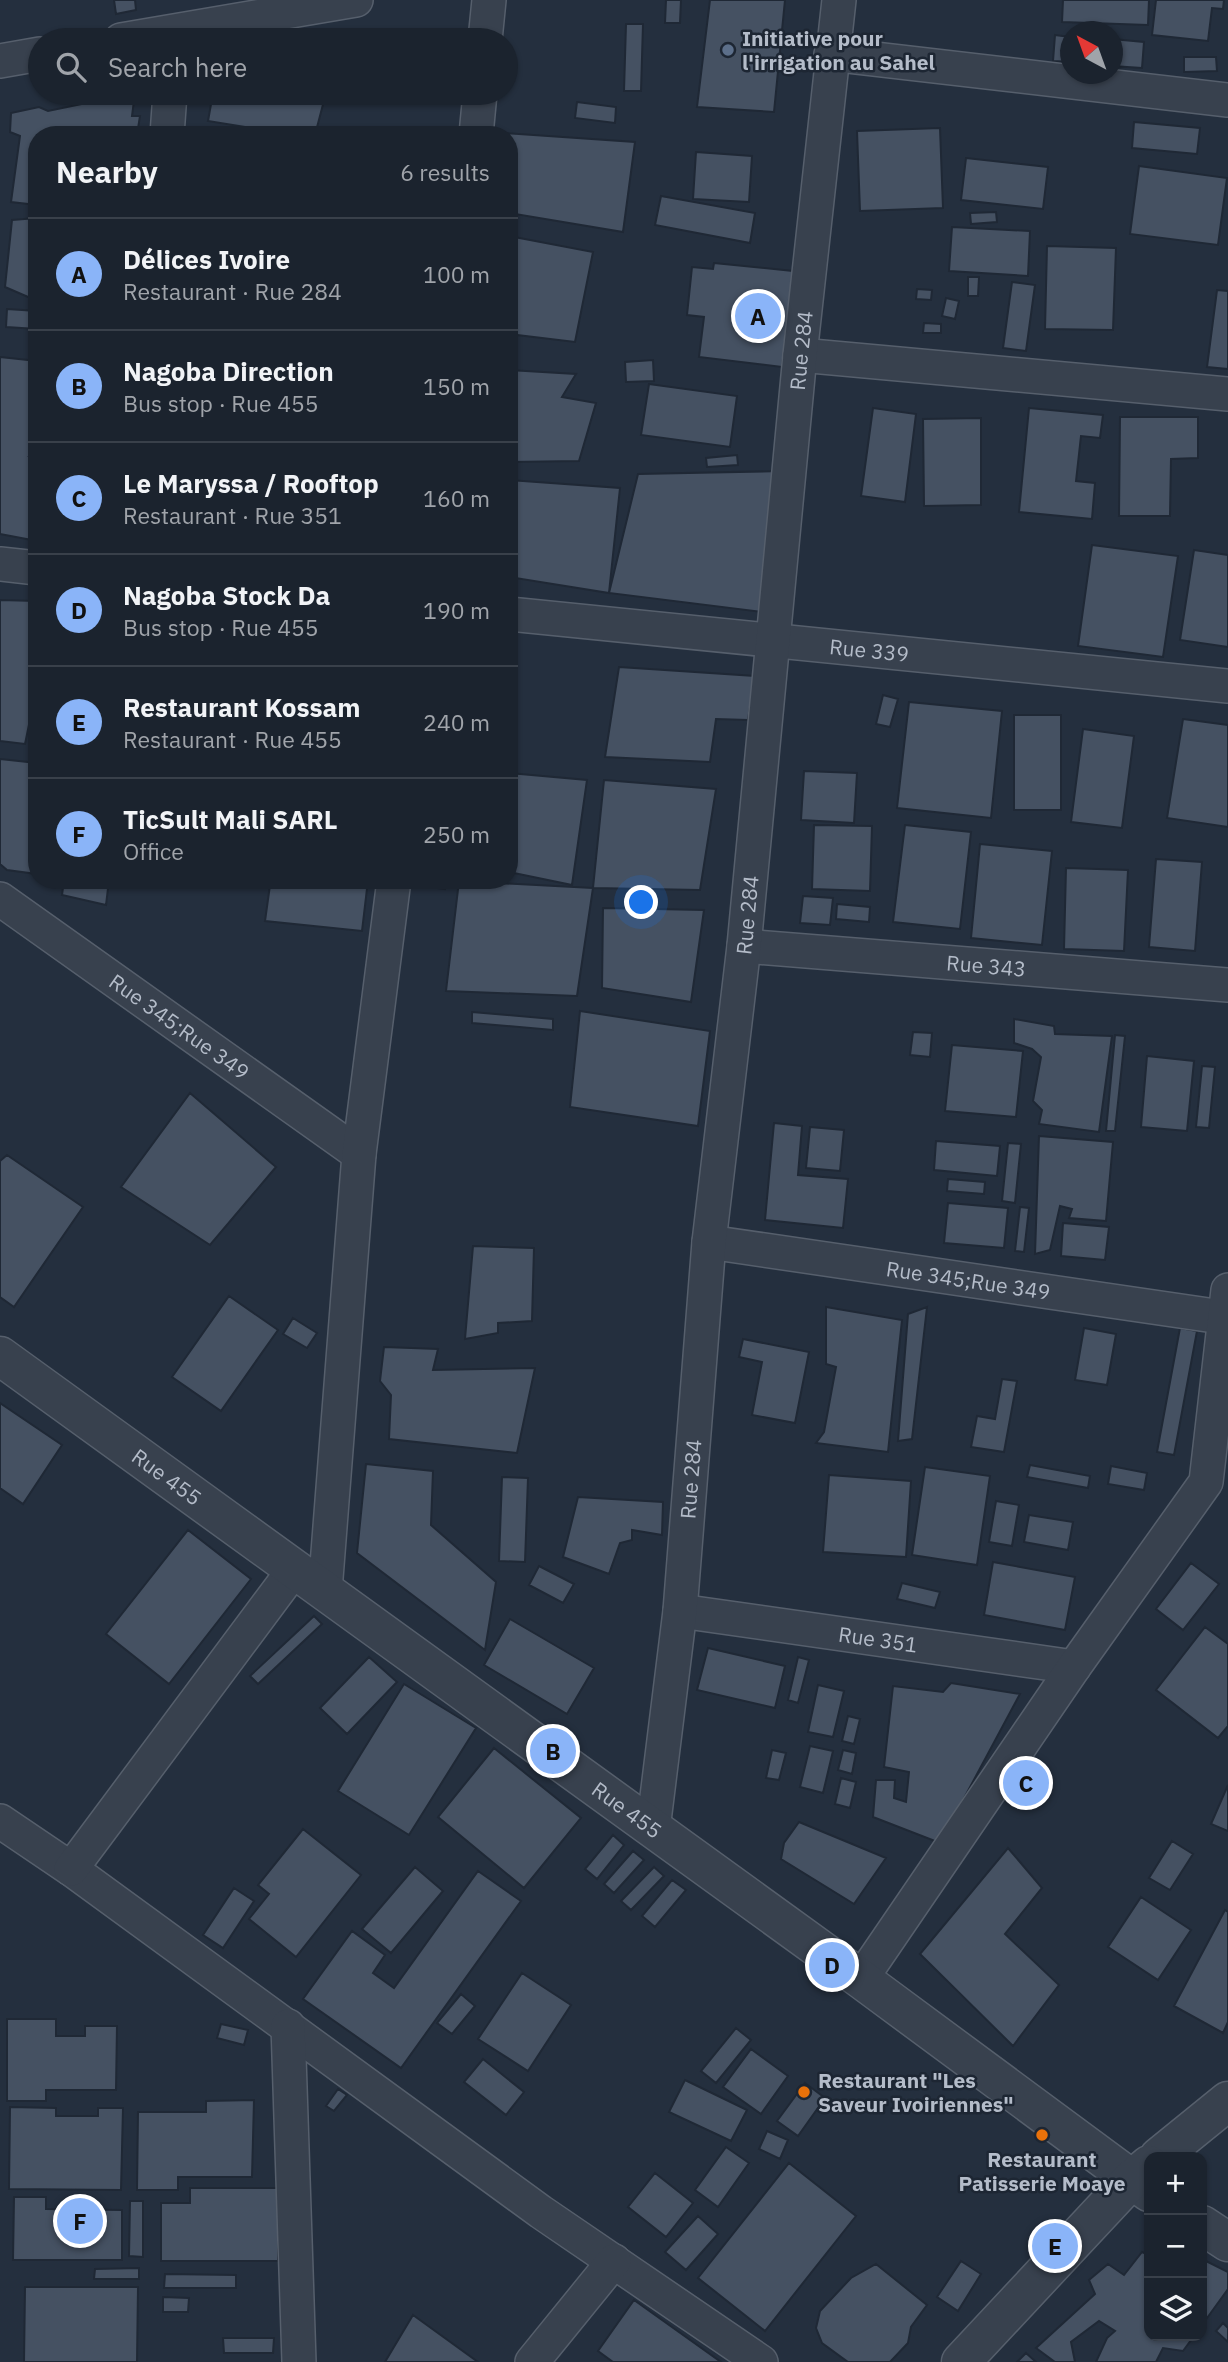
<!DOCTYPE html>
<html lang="en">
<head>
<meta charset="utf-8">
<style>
	body { margin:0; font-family:"IBM Plex Sans",sans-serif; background:#242b36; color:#f1f3f6 }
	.controls { position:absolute; right:21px; bottom:21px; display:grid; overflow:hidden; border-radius:14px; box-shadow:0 2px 5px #0004 }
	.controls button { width:63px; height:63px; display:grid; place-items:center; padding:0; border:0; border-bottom:2px solid #39404a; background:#1b232e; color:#f1f3f6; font:35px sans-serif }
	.compass { position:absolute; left:1060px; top:21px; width:63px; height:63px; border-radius:50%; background:#1b232e; box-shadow:0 2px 5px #0004; rotate:319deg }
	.you { position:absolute; left:642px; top:903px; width:24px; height:24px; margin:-18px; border:5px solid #fff; border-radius:50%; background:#1a73e8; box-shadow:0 0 0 10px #1a73e833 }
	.badge { display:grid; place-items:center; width:46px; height:46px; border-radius:50%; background:#8ab4f8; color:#111; font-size:23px; font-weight:700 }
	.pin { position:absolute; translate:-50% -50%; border:4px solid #fff; box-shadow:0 2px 7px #0006 }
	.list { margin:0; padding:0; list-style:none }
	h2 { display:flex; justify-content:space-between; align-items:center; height:91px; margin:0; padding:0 28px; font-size:30px }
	h2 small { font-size:23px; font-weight:400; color:#a0a4aa }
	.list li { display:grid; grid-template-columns:46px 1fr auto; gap:21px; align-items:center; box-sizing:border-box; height:112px; padding:0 28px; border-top:2px solid #39404a }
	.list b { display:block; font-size:26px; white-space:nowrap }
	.list p { margin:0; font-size:23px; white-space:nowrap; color:#a0a4aa }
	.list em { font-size:23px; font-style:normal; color:#a0a4aa }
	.icon { flex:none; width:38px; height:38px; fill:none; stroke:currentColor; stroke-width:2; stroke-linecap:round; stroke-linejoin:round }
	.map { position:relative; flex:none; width:1228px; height:2362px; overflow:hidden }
	.search { position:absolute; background:#1b232e; box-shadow:0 2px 5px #0004; left:28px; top:28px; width:490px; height:77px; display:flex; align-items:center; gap:18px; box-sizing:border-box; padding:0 24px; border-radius:38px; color:#a0a4aa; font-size:26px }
	.panel { position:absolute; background:#1b232e; box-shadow:0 2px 5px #0004; left:28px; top:126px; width:490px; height:763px; border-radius:28px }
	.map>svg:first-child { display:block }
	.building { fill:#455162; stroke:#1f2835; stroke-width:2 }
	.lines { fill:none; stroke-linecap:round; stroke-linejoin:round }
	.minor-casing { stroke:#565f6c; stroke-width:36 }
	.tertiary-casing { stroke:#565f6c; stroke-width:41 }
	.minor { stroke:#38414e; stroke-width:33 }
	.tertiary { stroke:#38414e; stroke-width:38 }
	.service-dot { fill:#5c6f8a; stroke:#1d2633; stroke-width:2.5 }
	.food-dot { fill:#e8710a; stroke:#1d2633; stroke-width:2.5 }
	.labels { text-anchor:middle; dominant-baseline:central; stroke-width:5; stroke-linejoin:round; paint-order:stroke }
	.poi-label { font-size:21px; font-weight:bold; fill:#b4bcc9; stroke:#1d2633; text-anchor:start }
	.street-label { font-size:21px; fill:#b4bcc9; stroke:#1d2633 }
</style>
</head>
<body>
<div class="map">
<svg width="1228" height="2362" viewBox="0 0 1228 2362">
	<rect width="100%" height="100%" fill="#242f3e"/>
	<!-- building -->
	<path class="building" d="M114 0H135L136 10 116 14Z
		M666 0H681L680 23H665Z
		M710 0H785L774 112 697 107Z
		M1063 0H1149L1148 25 1062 22Z
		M1156 0H1224L1223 9 1212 8 1208 41 1152 35Z
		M626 24H643L641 91H624Z
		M1055 35 1070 37V62L1053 61Z
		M1112 39 1144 42 1142 68 1112 66Z
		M1184 57H1216L1217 71 1184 72Z
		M135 93 132 116H140L137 135H37V205L11 202 20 136 10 132 11 113 39 107 48 111Z
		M213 93H326L315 135H295L208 121Z
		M577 102 616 107 615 123 575 118Z
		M1134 122 1200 128 1197 154 1132 148Z
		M940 128 943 208 860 211 857 131Z
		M505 133 635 142 623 232 509 213V135Z
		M696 152 752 156 749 202 693 199Z
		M966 158 1048 167 1043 209 961 200Z
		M1139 166 1227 178 1218 245 1130 234Z
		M661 196 755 213 750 243 655 225Z
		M996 212 997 222 971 224 970 213Z
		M37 218V296L35 300 5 287 12 220Z
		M952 227 1030 231 1028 276 949 271Z
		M509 236 593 252 575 342 509 334Z
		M1047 246 1116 248 1113 330 1045 329Z
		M714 263 793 271 782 367 699 357 704 317 687 315 692 267 713 269Z
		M968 277H979L978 296H968Z
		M1012 282 1035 285 1026 351 1003 348Z
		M917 289 932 290 931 300 916 299Z
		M1217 290 1228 291V369L1207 367Z
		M946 298 959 301 955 319 942 316Z
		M7 309 37 311V329L6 327Z
		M924 323 941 324V333H923Z
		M0 357 37 361V440L29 456H37V541L0 534Z
		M653 360 654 381 626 382 625 362Z
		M509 370 576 374 562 397 596 403 579 461 509 462Z
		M649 384 737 396 730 447 641 435Z
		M873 408 916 414 905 502 861 496Z
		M1029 408 1103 415 1100 438 1081 436 1076 481 1095 483 1092 519 1019 512Z
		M1120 417H1198V458L1171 459 1170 516H1119Z
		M981 418V505L924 506 923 419Z
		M737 455 738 465 707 467 706 458Z
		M782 471 762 612 609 593 638 474Z
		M509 480 620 488 609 593 509 577Z
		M1092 545 1178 556 1163 657 1078 646Z
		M1194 550 1228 555V647L1180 640Z
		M0 600 37 601V686L25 744 0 741Z
		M619 667 755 676 748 720 716 719 710 762 605 757Z
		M883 695 898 699 890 727 876 724Z
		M909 702 1002 711 991 818 897 808Z
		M1014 715H1061V810H1014Z
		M1183 719 1228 725V827L1167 818Z
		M1083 729 1134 736 1122 828 1071 822Z
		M0 759 37 763V874L7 870 0 864Z
		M804 771 857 773 854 823 801 820Z
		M509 773 587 780 572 885 509 872Z
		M604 780 716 789 700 890 593 888Z
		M814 825 872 826 870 891 812 889Z
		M905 825 971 832 960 929 893 922Z
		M980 844 1052 851 1042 945 971 938Z
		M1156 859 1202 862 1195 951 1149 947Z
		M1066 868 1128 870 1124 951 1064 949Z
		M64 880H109L106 905 62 895Z
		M306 880H368L362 931 265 921 270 885 306 888Z
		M416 880H446L445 889 416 885Z
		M459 881 593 888 577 996 446 991Z
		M803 896 833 898 830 925 800 923Z
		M837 904 870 907 869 922 836 919Z
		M603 908 704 910 691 1002 602 988Z
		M580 1011 710 1031 698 1126 570 1107Z
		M472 1012 553 1019V1030L472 1023Z
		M1014 1019 1054 1026 1055 1034 1112 1036 1099 1132 1039 1124 1042 1110 1033 1101 1041 1057 1032 1049 1014 1043Z
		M913 1032 932 1033 930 1057 910 1055Z
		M1115 1035 1125 1036 1115 1131H1106Z
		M952 1045 1023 1051 1016 1117 945 1111Z
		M1147 1056 1194 1061 1187 1131 1141 1127Z
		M1202 1066 1215 1067 1209 1128 1196 1127Z
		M190 1093 276 1167 210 1245 121 1187Z
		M774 1123 802 1126 798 1175 848 1179 843 1228 765 1220Z
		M810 1127 844 1130 840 1171 806 1168Z
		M1039 1136 1113 1142 1106 1221 1069 1218 1072 1209 1060 1206 1050 1250 1035 1254Z
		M936 1141 1000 1146 997 1176 934 1170Z
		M1008 1143 1021 1144 1015 1203 1002 1201Z
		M7 1155 83 1207 14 1307 0 1297V1161Z
		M948 1179 985 1182 984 1194 947 1191Z
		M948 1203 1008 1208 1004 1248 944 1243Z
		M1020 1207 1029 1208 1024 1252 1015 1251Z
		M1063 1223 1109 1227 1105 1260 1061 1256Z
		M473 1246 534 1248 532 1321 498 1323V1333L465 1339Z
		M229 1296 278 1330 221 1411 172 1377Z
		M826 1307 902 1320 888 1452 816 1443 824 1432 836 1367 826 1364Z
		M927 1307 912 1439 898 1441 908 1314Z
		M293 1318 317 1333 307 1348 283 1334Z
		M1084 1328 1116 1334 1107 1385 1075 1380Z
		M1180 1328 1197 1331 1174 1455 1157 1452Z
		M743 1339 809 1352 795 1423 752 1415 762 1362 739 1357Z
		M384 1347 438 1349 433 1370 535 1368 517 1453 389 1439 391 1395 380 1381Z
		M1002 1379 1017 1381 1004 1452 971 1447 977 1416 995 1419Z
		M0 1403 62 1445 23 1504 0 1488Z
		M366 1464 433 1471 431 1525 496 1582 485 1650 357 1553Z
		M1030 1465 1090 1476 1088 1488 1027 1477Z
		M1111 1466 1147 1473 1144 1490 1108 1484Z
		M925 1467 990 1476 977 1565 912 1555Z
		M829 1475 911 1481 906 1557 823 1552Z
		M502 1477 528 1478 525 1562 499 1561Z
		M578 1497 663 1502 662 1535 632 1530V1540L620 1543 609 1574 563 1557Z
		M996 1501 1019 1505 1012 1546 989 1542Z
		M1029 1515 1073 1522 1068 1550 1024 1542Z
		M188 1530 251 1579 169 1684 106 1634Z
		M993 1562 1075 1577 1065 1630 984 1615Z
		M1191 1563 1219 1584 1183 1630 1156 1609Z
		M539 1566 574 1584 563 1603 529 1585Z
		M902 1583 940 1592 935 1608 897 1599Z
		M314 1616 322 1624 258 1684 250 1676Z
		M510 1619 594 1668 567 1714 484 1665Z
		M1205 1627 1228 1644V1726L1218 1738 1156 1690Z
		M708 1648 785 1666 775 1708 697 1690Z
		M369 1657 397 1682 347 1734 320 1708Z
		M798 1657 809 1660 798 1703 788 1700Z
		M951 1683 1020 1694 940 1843 873 1817 876 1780H895L894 1798 906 1802 909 1772 884 1767 893 1686 943 1692Z
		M404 1684 476 1728 409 1835 338 1791Z
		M818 1685 844 1691 833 1737 808 1732Z
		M848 1716 860 1719 854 1744 842 1741Z
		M810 1746 833 1751 823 1793 800 1787Z
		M494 1748 581 1818 524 1888 438 1817Z
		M772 1750 786 1753 779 1780 766 1778Z
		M843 1750 856 1753 852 1774 838 1770Z
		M841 1778 856 1782 850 1808 835 1804Z
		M1228 1785V1831L1211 1824Z
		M799 1822 886 1858 854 1904 781 1859 784 1843Z
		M303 1829 361 1875 296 1957 249 1919 269 1894 258 1885Z
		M613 1835 624 1845 597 1879 585 1869Z
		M1172 1841 1193 1854 1170 1890 1149 1878Z
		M1008 1848 1042 1888 1005 1934 1059 1985 1013 2046 920 1954Z
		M633 1851 644 1860 614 1893 604 1884Z
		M415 1867 443 1891 391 1953 362 1929Z
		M654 1867 664 1876 631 1910 621 1901Z
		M478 1871 521 1901 401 2068 303 1999 352 1931 385 1955 373 1973 394 1988Z
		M672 1880 686 1890 655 1927 642 1916Z
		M234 1888 254 1901 223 1948 203 1935Z
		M1141 1897 1191 1930 1158 1980 1108 1947Z
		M1225 1910 1228 1912V2022L1223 2033 1174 2006Z
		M522 1973 571 2005 528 2071 478 2039Z
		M461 1994 475 2006 452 2034 437 2023Z
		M7 2019H56V2036H85V2026H117L116 2090H46V2101H7Z
		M221 2024 248 2030 244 2045 217 2038Z
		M736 2028 751 2040 716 2083 701 2071Z
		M751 2049 788 2076 761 2114 723 2087Z
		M483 2059 524 2092 506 2115 464 2082Z
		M685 2080 747 2110 731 2141 669 2112Z
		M805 2083 825 2098 798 2136 777 2121Z
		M338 2089 347 2095 334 2111 326 2106Z
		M254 2100 252 2177H178V2190H137L138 2112H206V2101Z
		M10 2107 56 2108V2116H98V2108H123L121 2190 9 2189Z
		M767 2131 788 2140 780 2159 759 2149Z
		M726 2147 749 2163 718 2207 695 2190Z
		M789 2163 856 2216 765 2331 698 2278Z
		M655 2173 693 2203 666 2237 628 2207Z
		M190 2188H279L278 2261H161V2203H190Z
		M14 2197H46V2209L122 2210V2260H13Z
		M130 2201H143V2257L129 2256Z
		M698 2216 718 2234 686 2270 665 2252Z
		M1142 2252 1149 2255V2336H1194L1183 2351 1163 2348 1156 2362H1096L1107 2338 1115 2331 1099 2321 1071 2342 1075 2362H1055L1036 2348 1095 2294 1089 2280 1108 2264 1124 2275Z
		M1202 2259 1228 2272V2289L1202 2325Z
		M961 2261 981 2274 958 2311 937 2297Z
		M876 2264 927 2305 911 2327 908 2343 890 2362H848L822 2343 816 2328 820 2311 851 2278Z
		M139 2268V2279H94L95 2269Z
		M165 2274 236 2275V2288H164Z
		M25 2287H138L137 2362H24Z
		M163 2297 189 2298 188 2312H163Z
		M634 2300 721 2362H613L598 2351Z
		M413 2315 478 2362H385Z
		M1223 2323 1228 2328V2342L1216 2331Z
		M223 2338H274L273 2353H224Z
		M1026 2353 1036 2362H1017Z"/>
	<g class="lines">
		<!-- minor casing -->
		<g class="minor-casing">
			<g id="minor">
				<path d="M121 40 356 0"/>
				<path d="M485 40 489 0"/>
				<path d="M831 54 1228 100"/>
				<path d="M0 61 40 54"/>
				<path d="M167 135 170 93"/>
				<path d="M476 135 480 93"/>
				<path d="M800 355 1228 394"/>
				<path d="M0 564 37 568"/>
				<path id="s1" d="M509 614 1228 686"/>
				<path id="s2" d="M0 899 359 1154"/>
				<path id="s3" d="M744 946 1228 985"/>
				<path id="s4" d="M709 1242 1228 1318"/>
				<path d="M325 1591 359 1154 394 880"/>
				<path id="s5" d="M680 1611 1074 1667"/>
				<path d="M0 1821 71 1869 541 2212 761 2362"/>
				<path id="s6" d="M653 1829 680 1611 709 1242 744 946 800 355 839 0"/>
				<path d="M71 1869 293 1571"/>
				<path d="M861 1979 1074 1667 1206 1482 1228 1290"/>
				<path d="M288 2026 299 2362"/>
				<path d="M532 2362 614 2261"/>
			</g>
		</g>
		<!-- tertiary casing -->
		<g class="tertiary-casing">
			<g id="tertiary">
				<path id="s7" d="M0 1356 861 1979 1149 2192"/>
				<path d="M1159 2157 1228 2101"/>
				<path d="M1202 2225 1228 2242"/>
				<path d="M961 2362 1131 2180 1149 2165"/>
			</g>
		</g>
		<!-- minor -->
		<use href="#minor" class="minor"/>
		<!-- tertiary -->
		<use href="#tertiary" class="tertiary"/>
	</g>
	<!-- markers -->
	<circle class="service-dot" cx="728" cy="50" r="7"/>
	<g class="food-dot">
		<circle cx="804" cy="2092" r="7"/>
		<circle cx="1042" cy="2135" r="7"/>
	</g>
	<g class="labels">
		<!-- poi labels -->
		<g class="poi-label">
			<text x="742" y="38">Initiative pour<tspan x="742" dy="24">l'irrigation au Sahel</tspan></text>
			<text x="818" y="2080">Restaurant "Les<tspan x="818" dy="24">Saveur Ivoiriennes"</tspan></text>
			<text x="1042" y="2159" text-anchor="middle">Restaurant<tspan x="1042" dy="24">Patisserie Moaye</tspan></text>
		</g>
		<!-- street labels -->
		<g class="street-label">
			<text stroke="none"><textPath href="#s6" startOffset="1486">Rue 284</textPath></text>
			<text stroke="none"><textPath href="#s1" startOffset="362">Rue 339</textPath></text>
			<text stroke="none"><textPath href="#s6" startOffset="919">Rue 284</textPath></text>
			<text stroke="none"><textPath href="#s3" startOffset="243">Rue 343</textPath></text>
			<text stroke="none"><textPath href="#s2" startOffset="220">Rue 345;Rue 349</textPath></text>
			<text stroke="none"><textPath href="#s4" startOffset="262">Rue 345;Rue 349</textPath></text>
			<text stroke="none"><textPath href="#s7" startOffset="206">Rue 455</textPath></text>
			<text stroke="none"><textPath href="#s6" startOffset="352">Rue 284</textPath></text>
			<text stroke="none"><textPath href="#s5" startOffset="200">Rue 351</textPath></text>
			<text stroke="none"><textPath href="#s7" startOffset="774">Rue 455</textPath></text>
		</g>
	</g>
</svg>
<div class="controls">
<button>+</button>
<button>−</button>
<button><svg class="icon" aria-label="layers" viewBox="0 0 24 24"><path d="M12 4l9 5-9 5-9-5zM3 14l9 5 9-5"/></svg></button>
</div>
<svg class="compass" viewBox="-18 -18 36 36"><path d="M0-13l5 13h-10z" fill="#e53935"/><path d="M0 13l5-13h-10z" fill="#a0a4aa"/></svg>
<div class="you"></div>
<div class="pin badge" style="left:758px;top:316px">A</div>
<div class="pin badge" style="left:553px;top:1751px">B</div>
<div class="pin badge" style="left:1026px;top:1783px">C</div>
<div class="pin badge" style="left:832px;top:1965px">D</div>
<div class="pin badge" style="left:1055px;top:2246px">E</div>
<div class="pin badge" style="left:80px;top:2221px">F</div>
<div class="search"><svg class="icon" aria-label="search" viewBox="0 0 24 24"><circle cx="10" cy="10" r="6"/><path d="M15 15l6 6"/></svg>Search here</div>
<section class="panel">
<h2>Nearby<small>6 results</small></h2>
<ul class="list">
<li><span class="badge">A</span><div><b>Délices Ivoire</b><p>Restaurant · Rue 284</p></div><em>100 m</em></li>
<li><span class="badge">B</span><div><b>Nagoba Direction</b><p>Bus stop · Rue 455</p></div><em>150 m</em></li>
<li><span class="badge">C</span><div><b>Le Maryssa / Rooftop</b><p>Restaurant · Rue 351</p></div><em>160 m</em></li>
<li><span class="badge">D</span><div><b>Nagoba Stock Da</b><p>Bus stop · Rue 455</p></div><em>190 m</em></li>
<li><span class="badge">E</span><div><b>Restaurant Kossam</b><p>Restaurant · Rue 455</p></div><em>240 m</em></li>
<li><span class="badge">F</span><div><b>TicSult Mali SARL</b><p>Office</p></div><em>250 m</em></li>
</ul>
</section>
</div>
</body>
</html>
